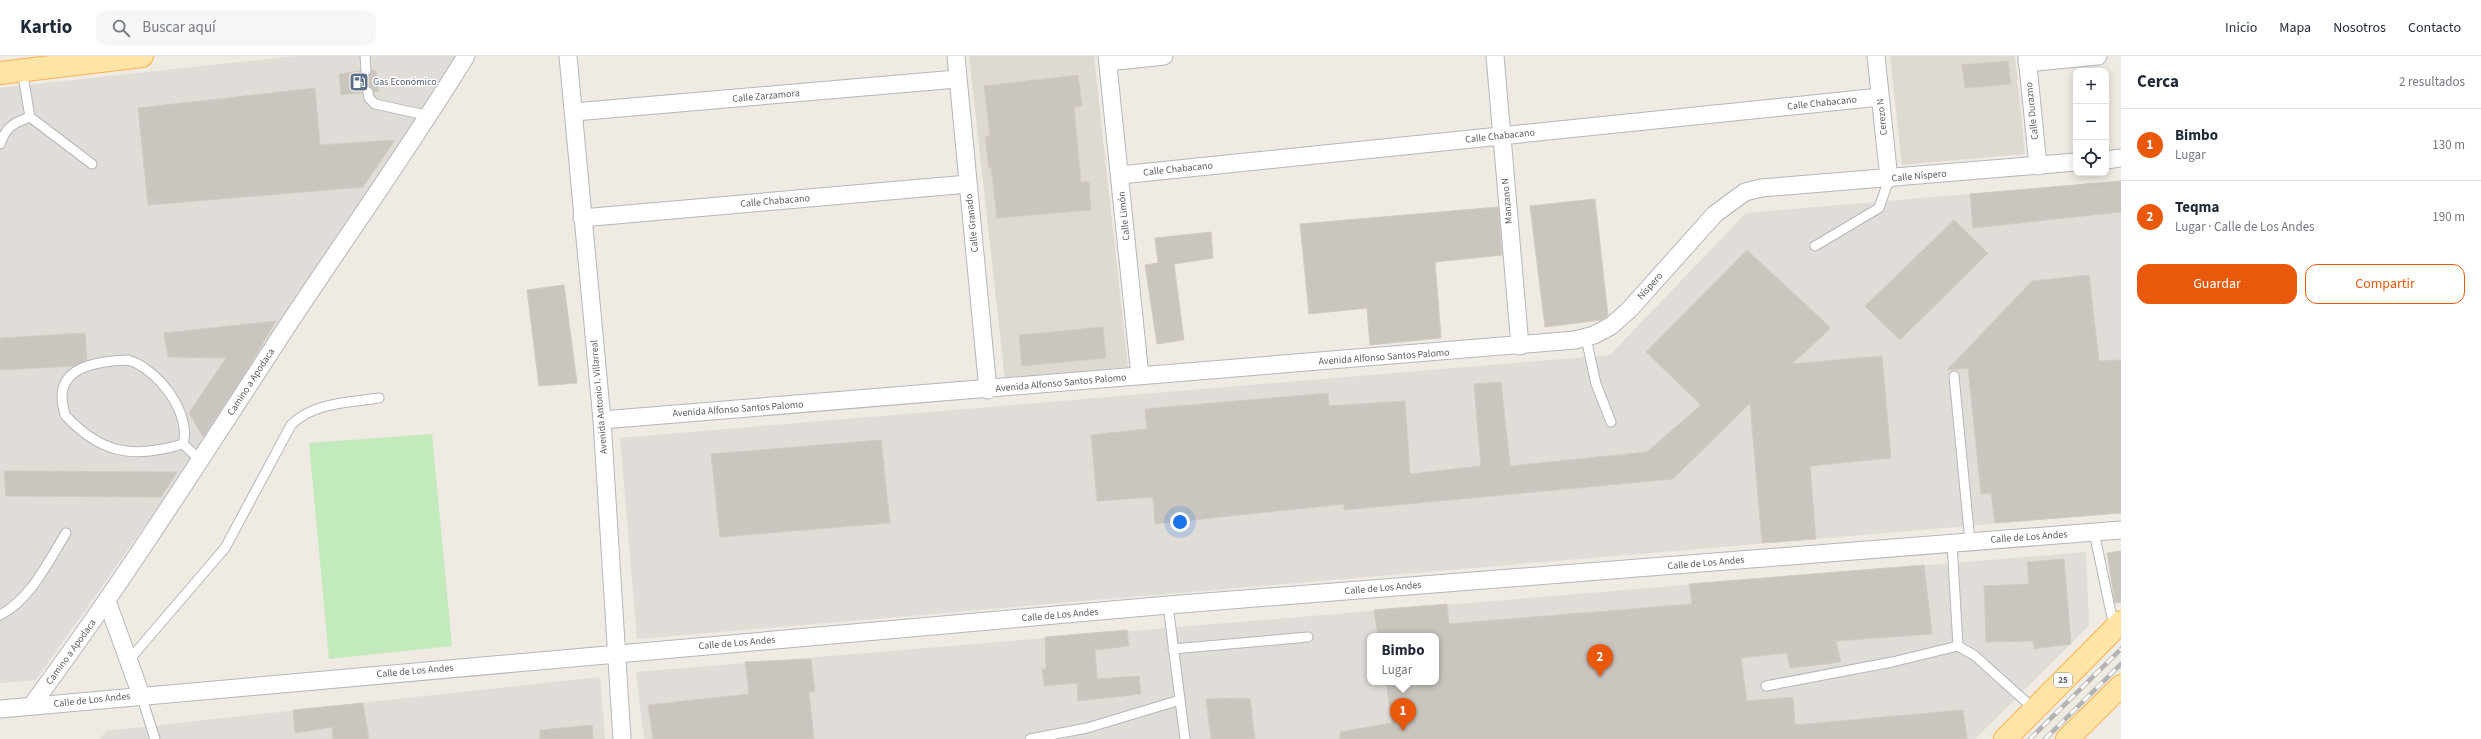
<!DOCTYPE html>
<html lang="es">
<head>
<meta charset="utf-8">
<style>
	body { margin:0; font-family:"Source Sans 3",sans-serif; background:#f6f6f7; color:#1f2937 }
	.controls { position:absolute; right:12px; top:12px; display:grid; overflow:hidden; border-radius:8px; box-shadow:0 2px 10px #0003 }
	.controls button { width:36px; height:36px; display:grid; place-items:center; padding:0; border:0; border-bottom:1px solid #e0e1e3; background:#fff; color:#1f2937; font:20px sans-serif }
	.you { position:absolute; left:1180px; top:466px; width:14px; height:14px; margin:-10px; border:3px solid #fff; border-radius:50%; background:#1a73e8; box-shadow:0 0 0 6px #1a73e833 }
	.badge { display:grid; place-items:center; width:26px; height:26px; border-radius:50%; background:#ea580c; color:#fff; font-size:13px; font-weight:700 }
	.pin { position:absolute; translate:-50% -33px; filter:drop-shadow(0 1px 2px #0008) }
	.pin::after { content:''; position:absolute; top:21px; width:14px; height:12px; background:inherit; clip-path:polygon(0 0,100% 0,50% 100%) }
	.popup { position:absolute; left:1367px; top:577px; width:72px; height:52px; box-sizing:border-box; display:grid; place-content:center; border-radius:8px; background:#fff; filter:drop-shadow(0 1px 3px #0005); font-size:13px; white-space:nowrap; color:#747a83 }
	.popup b { font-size:15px; color:#1f2937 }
	.popup::after { content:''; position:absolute; left:50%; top:100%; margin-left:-8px; border:8px solid transparent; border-top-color:#fff }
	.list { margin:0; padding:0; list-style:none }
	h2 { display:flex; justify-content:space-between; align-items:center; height:52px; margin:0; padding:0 16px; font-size:17px }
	h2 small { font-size:13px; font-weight:400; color:#747a83 }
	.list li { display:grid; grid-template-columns:26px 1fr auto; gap:12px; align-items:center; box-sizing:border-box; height:72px; padding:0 16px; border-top:1px solid #e0e1e3 }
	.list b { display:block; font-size:15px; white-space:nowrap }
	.list p { margin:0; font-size:13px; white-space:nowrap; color:#747a83 }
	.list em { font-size:13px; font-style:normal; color:#747a83 }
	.actions { display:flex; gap:8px; padding:12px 16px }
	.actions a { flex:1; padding:9px 0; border:1px solid #ea580c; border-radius:12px; text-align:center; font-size:14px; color:#ea580c }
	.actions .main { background:#ea580c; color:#fff }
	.icon { flex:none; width:22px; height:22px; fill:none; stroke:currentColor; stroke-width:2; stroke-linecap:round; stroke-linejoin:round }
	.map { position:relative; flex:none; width:2121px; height:683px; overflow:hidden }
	header { display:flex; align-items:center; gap:24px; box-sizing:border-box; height:56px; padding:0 20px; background:#fff; border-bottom:1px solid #e0e1e3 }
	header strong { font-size:19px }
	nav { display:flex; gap:22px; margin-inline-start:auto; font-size:14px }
	.search { width:280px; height:36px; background:#f6f6f7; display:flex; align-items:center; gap:10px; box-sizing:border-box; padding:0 14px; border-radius:12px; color:#747a83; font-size:15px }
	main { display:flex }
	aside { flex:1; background:#fff }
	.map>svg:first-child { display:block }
	.industrial { fill:#e0dcd7; fill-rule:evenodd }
	.education { fill:#dfdad1 }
	.green { fill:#c3eabc }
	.building { fill:#cac5bf; stroke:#d5cbc0 }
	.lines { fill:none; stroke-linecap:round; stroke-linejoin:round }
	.service-casing { stroke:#b3b7bb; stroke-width:11 }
	.minor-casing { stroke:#b3b7bb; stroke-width:19 }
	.primary-casing { stroke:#ffb14c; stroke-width:24 }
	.service { stroke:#fff; stroke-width:9 }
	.minor { stroke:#fff; stroke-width:17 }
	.primary { stroke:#ffe4a8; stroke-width:22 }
	.rail-casing { stroke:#b2b3b4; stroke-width:4.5 }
	.rail { stroke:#fff; stroke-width:3; stroke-dasharray:9; stroke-linecap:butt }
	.labels { text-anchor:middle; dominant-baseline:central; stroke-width:3; stroke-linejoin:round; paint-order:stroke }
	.shield { fill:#fff; stroke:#8c9093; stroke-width:1 }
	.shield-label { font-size:9px; font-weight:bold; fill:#5b6165 }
	.service-label { font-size:10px; fill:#4e5e75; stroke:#fff; text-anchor:start }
	.street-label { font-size:10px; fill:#5b6165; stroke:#fff }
</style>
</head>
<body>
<header>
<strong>Kartio</strong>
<div class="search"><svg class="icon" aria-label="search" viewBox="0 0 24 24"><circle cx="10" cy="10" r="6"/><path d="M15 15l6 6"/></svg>Buscar aquí</div>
<nav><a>Inicio</a><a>Mapa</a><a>Nosotros</a><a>Contacto</a></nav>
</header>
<main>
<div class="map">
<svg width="2121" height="683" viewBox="0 0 2121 683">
	<rect width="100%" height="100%" fill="#efeae2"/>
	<!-- industrial -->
	<path class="industrial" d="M296 0H456L205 384 36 624 0 627V32Z
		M2121 125V457L637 583 620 382 1610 299 1746 157Z
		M2086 496 2089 570 1975 683H644L636 616ZM1370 580H1436V626H1370Z
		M600 621 605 683H100L106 675Z"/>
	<!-- education -->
	<path class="education" d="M969 0H1094L1128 311 1005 324Z
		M1890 0H2015L2025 98 1902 109Z"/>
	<!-- green -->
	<path class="green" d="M432 378 452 590 329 603 309 387Z"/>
	<!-- building -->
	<path class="building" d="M2008 5 2011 28 1965 32 1962 9Z
		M372 14H376L379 35 374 36 372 32 367 30 364 32 362 37 341 39 339 18 360 15 363 20 367 21Z
		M1078 19 1082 50 1074 51 1081 126H1089L1091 154 997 162 991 111 989 112 985 80H990L984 30Z
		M315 32 320 89 395 84 363 131 148 149 138 52Z
		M2121 125V156L1973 172 1970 138Z
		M1595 143 1608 260 1601 264 1545 271 1530 150Z
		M1498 151 1502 199 1435 206 1441 282 1370 289 1367 252 1309 258 1300 168Z
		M1954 164 1988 197 1900 284 1865 250Z
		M1211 176 1213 202 1174 208 1184 284 1157 288 1145 209 1158 207 1155 182Z
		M1747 194 1831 272 1792 308 1882 300 1891 402 1810 410 1816 483 1762 487 1750 347 1673 423 1344 454V448L1155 468 1153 441 1097 445 1091 379 1147 373 1145 353 1328 337 1329 350 1405 345 1410 418 1481 410 1474 328 1501 326 1510 410 1647 396 1701 349 1646 296Z
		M2089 219 2099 305 2121 304V457L1995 467 1991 437 1981 438 1968 312 1947 314 2032 225Z
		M564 229 577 327 539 330 527 234Z
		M276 265 249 311 203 381 189 357 226 302 168 301 164 277Z
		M1103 271 1106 302 1022 310 1019 279Z
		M85 277 87 304 74 310 0 314V282Z
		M881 384 890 467 720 481 711 398Z
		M4 415 177 416 161 441 6 440Z
		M2121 495V546L2115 547 2107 497Z
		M2064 503 2071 588 2034 593 2033 585 1986 586 1984 530 2029 528 2027 506Z
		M1924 509 1932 578 1836 585 1841 606 1790 612 1787 597 1741 602 1747 645 1793 641 1795 669 1963 654 1967 683H1340V676L1392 667 1386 626H1436V580H1378L1374 554 1447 548 1449 568 1692 548 1689 528Z
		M1127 574 1129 590 1095 594 1097 623 1139 620 1141 638 1078 645 1077 627 1044 630 1042 613H1046L1045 581Z
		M811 603 815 636H809L814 683H653L648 649 749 638 745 606Z
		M1250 642 1255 683H1211L1206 643Z
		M363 647 369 683H333L332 671 295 677 293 654Z
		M592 669 593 683H540V674Z"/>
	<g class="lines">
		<!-- service casing -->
		<g class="service-casing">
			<path id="service" d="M365 0 366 15
				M22 14 30 61 92 108
				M368 36 369 42 375 48 430 60
				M0 88C6 71 13 67 30 61
				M1815 190 1879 152 1889 123
				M1586 282 1596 328 1611 366
				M128 304C157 312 192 357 183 388 133 403 101 398 65 359 64 354 62 347 62 341 62 308 104 305 128 304Z
				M1954 320 1970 486
				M183 388 200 404
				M2094 476 2114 571
				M1168 549 1185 683
				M0 559C31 543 48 506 66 477
				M1958 590 1974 599 2034 653
				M1173 593 1308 581
				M129 604 225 492 291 369C314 346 348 347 379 342
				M1766 630 1892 606 1958 590 1952 487
				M141 639 155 683
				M1030 683 1087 672 1180 644"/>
		</g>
		<!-- minor casing -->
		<g class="minor-casing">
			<path id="minor" d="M568 0 602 364 622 683
				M956 0 988 334
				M1107 0 1140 320
				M1495 0 1520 290
				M1876 0 1889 123
				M2027 0 2038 110
				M1108 6 1164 0
				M2027 7 2098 0
				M574 56 957 23
				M2106 104 2121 102
				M1120 119 1880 41
				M582 162 968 128
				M602 364 1575 284 1594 279 1611 270 1629 254 1715 158 1745 136 1761 132 2076 106
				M107 545 141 639
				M31 650C122 528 203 399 286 272 346 181 409 93 466 0
				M0 653 1168 549 2121 474"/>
		</g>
		<!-- primary casing -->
		<g class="primary-casing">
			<path id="primary" d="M0 17 142 0
				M2005 683 2121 566
				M2067 683 2121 630"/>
		</g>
		<!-- service -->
		<use href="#service" class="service"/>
		<!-- minor -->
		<use href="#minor" class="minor"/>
		<!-- primary -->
		<use href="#primary" class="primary"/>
		<!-- rail casing -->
		<g class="rail-casing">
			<path id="rail" d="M2030 683 2121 593
				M2045 683 2121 608"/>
		</g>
		<!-- rail -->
		<use href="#rail" class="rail"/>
	</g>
	<!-- icons -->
	<defs>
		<g id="fuel-square" transform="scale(1)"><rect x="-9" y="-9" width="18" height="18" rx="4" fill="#5c6f8a" stroke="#fff"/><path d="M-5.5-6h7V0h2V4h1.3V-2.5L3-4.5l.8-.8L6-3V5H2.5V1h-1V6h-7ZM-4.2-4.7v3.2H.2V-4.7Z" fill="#fff"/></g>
	</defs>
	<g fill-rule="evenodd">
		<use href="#fuel-square" x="359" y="26"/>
	</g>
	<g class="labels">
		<!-- shield labels -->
		<rect class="shield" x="2054" y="617" width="18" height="14" rx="3"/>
		<g class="shield-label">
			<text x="2063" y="624">25</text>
		</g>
		<!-- service labels -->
		<g class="service-label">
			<text x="373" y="26">Gas Económico</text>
		</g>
		<!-- street labels -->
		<g class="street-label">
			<text transform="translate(766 40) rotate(-5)">Calle Zarzamora</text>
			<text transform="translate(1822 47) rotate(-6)">Calle Chabacano</text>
			<text transform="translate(2032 55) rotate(-96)">Calle Durazno</text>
			<text transform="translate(1882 61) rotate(-96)">Cerezo N</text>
			<text transform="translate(1500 80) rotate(-6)">Calle Chabacano</text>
			<text transform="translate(1178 113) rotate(-6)">Calle Chabacano</text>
			<text transform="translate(1919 120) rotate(-5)">Calle Níspero</text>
			<text transform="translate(775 145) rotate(-5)">Calle Chabacano</text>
			<text transform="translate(1507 145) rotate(-95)">Manzano N</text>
			<text transform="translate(1124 160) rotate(-96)">Calle Limón</text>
			<text transform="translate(972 167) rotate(-96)">Calle Granado</text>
			<text transform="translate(1650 230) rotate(-48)">Níspero</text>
			<text transform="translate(1384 301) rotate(-4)">Avenida Alfonso Santos Palomo</text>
			<text transform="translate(251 326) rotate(-57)">Camino a Apodaca</text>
			<text transform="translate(1061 327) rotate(-5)">Avenida Alfonso Santos Palomo</text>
			<text transform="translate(599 341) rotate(-95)">Avenida Antonio I. Villarreal</text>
			<text transform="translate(738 353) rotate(-4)">Avenida Alfonso Santos Palomo</text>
			<text transform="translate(2029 481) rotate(-4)">Calle de Los Andes</text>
			<text transform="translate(1706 507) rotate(-5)">Calle de Los Andes</text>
			<text transform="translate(1383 532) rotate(-5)">Calle de Los Andes</text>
			<text transform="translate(1060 559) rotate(-5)">Calle de Los Andes</text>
			<text transform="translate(737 587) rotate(-5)">Calle de Los Andes</text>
			<text transform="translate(71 596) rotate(-54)">Camino a Apodaca</text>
			<text transform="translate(415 615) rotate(-5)">Calle de Los Andes</text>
			<text transform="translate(92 644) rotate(-6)">Calle de Los Andes</text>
		</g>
	</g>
</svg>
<div class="controls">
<button>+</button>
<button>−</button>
<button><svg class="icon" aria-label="locate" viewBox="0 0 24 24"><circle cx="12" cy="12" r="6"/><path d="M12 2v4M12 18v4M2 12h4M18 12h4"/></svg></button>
</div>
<div class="you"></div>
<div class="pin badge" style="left:1403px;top:675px">1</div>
<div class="popup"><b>Bimbo</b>Lugar</div>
<div class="pin badge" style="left:1600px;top:621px">2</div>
</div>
<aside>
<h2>Cerca<small>2 resultados</small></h2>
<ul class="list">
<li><span class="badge">1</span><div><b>Bimbo</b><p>Lugar</p></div><em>130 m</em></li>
<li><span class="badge">2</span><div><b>Teqma</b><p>Lugar · Calle de Los Andes</p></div><em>190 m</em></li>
</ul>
<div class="actions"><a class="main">Guardar</a><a>Compartir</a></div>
</aside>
</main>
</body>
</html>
